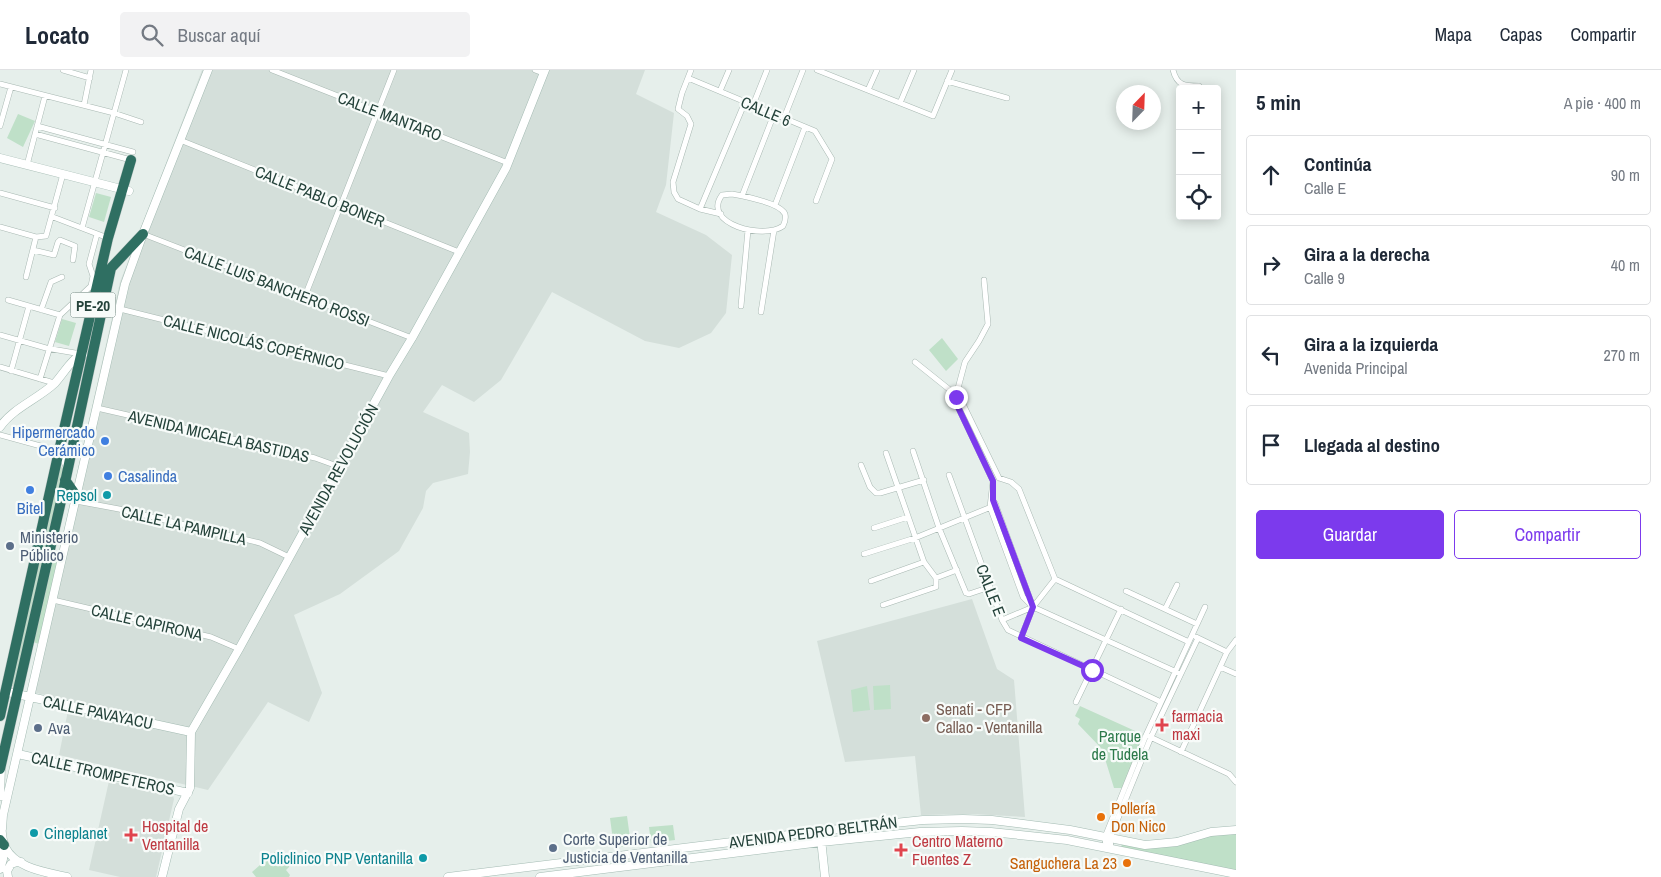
<!DOCTYPE html>
<html lang="es">
<head>
<meta charset="utf-8">
<style>
	body { margin:0; font-family:"Archivo Narrow",sans-serif; background:#f2f2f3; color:#1f2937 }
	.controls { position:absolute; right:15px; top:15px; display:grid; overflow:hidden; border-radius:5px; box-shadow:0 2px 12px #0003 }
	.controls button { width:45px; height:45px; display:grid; place-items:center; padding:0; border:0; border-bottom:1px solid #e0e1e3; background:#fff; color:#1f2937; font:25px sans-serif }
	.compass { position:absolute; left:1116px; top:15px; width:45px; height:45px; border-radius:50%; background:#fff; box-shadow:0 2px 12px #0003; rotate:23deg }
	.stop { position:absolute; width:15px; height:15px; margin:-11px; border:4px solid #7c3aed; border-radius:50%; background:#fff }
	.stop.end { background:#7c3aed; border-color:#fff; box-shadow:0 1px 5px #0008 }
	.list { margin:0; padding:0; list-style:none }
	h2 { display:flex; justify-content:space-between; align-items:center; height:65px; margin:0; padding:0 20px; font-size:21px }
	h2 small { font-size:16px; font-weight:400; color:#747a83 }
	.list li { display:grid; grid-template-columns:32px 1fr auto; gap:15px; align-items:center; box-sizing:border-box; height:80px; margin:0 10px 10px; padding:0 10px; border:1px solid #e0e1e3; border-radius:5px }
	.list b { display:block; font-size:19px; white-space:nowrap }
	.list p { margin:0; font-size:16px; white-space:nowrap; color:#747a83 }
	.list em { font-size:16px; font-style:normal; color:#747a83 }
	.actions { display:flex; gap:10px; padding:15px 20px }
	.actions a { flex:1; padding:11px 0; border:1px solid #7c3aed; border-radius:5px; text-align:center; font-size:18px; color:#7c3aed }
	.actions .main { background:#7c3aed; color:#fff }
	.icon { flex:none; width:28px; height:28px; fill:none; stroke:currentColor; stroke-width:2; stroke-linecap:round; stroke-linejoin:round }
	.map { position:relative; flex:none; width:1236px; height:807px; overflow:hidden }
	header { display:flex; align-items:center; gap:30px; box-sizing:border-box; height:70px; padding:0 25px; background:#fff; border-bottom:1px solid #e0e1e3 }
	header strong { font-size:24px }
	nav { display:flex; gap:28px; margin-inline-start:auto; font-size:18px }
	.search { width:350px; height:45px; background:#f2f2f3; display:flex; align-items:center; gap:12px; box-sizing:border-box; padding:0 18px; border-radius:5px; color:#747a83; font-size:19px }
	main { display:flex }
	aside { flex:1; background:#fff }
	.map>svg:first-child { display:block }
	.built { fill:#d4dfda }
	.green { fill:#bfe0c8 }
	.lines { fill:none; stroke-linecap:round; stroke-linejoin:round }
	.street-casing { stroke:#a8b8b2; stroke-width:6 }
	.secondary-casing { stroke:#a4bbb3; stroke-width:9 }
	.highway-casing { stroke:#c2cac8; stroke-width:11 }
	.street { stroke:#fff; stroke-width:5 }
	.secondary { stroke:#fff; stroke-width:8 }
	.highway { stroke:#2f6f62; stroke-width:10 }
	.route { stroke:#7c3aed; stroke-width:6 }
	.shop-dot { fill:#3f7fe0; stroke:#f7fbf9; stroke-width:2 }
	.culture-dot { fill:#0f9aa8; stroke:#f7fbf9; stroke-width:2 }
	.service-dot { fill:#5c6f8a; stroke:#f7fbf9; stroke-width:2 }
	.education-dot { fill:#8d6e63; stroke:#f7fbf9; stroke-width:2 }
	.health-dot { fill:#e0444e; stroke:#f7fbf9; stroke-width:2 }
	.food-dot { fill:#e8710a; stroke:#f7fbf9; stroke-width:2 }
	.labels { text-anchor:middle; dominant-baseline:central; stroke-width:4.5; stroke-linejoin:round; paint-order:stroke }
	.shield { fill:#f7fbf9; stroke:#637a73; stroke-width:1 }
	.shield-label { font-size:15px; font-weight:bold; fill:#24423a }
	.street-label { font-size:16px; fill:#24423a; stroke:#f7fbf9 }
	.shop-label { font-size:16px; fill:#366cbe; stroke:#f7fbf9; text-anchor:end }
	.culture-label { font-size:16px; fill:#0d838f; stroke:#f7fbf9; text-anchor:end }
	.service-label { font-size:16px; fill:#4e5e75; stroke:#f7fbf9; text-anchor:start }
	.education-label { font-size:16px; fill:#785e54; stroke:#f7fbf9; text-anchor:start }
	.health-label { font-size:16px; fill:#be3a42; stroke:#f7fbf9; text-anchor:start }
	.park-label { font-size:16px; fill:#2d7a4b; stroke:#f7fbf9 }
	.food-label { font-size:16px; fill:#c56008; stroke:#f7fbf9; text-anchor:start }
</style>
</head>
<body>
<header>
<strong>Locato</strong>
<div class="search"><svg class="icon" aria-label="search" viewBox="0 0 24 24"><circle cx="10" cy="10" r="6"/><path d="M15 15l6 6"/></svg>Buscar aquí</div>
<nav><a>Mapa</a><a>Capas</a><a>Compartir</a></nav>
</header>
<main>
<div class="map">
<svg width="1236" height="807" viewBox="0 0 1236 807">
	<rect width="100%" height="100%" fill="#e6efeb"/>
	<!-- built -->
	<path class="built" d="M202 0H645L636 24 674 43 666 115 656 142 706 165 732 185 726 243 711 263 679 278 645 271 552 222 501 310 474 332 442 315 423 342 469 363 470 382 468 404 433 413 426 421 423 438 399 481 340 524 294 545 322 623 309 652 268 632 208 720 59 685 70 631 28 621 120 212Z
		M972 529 997 599 1014 610 1025 747 972 744 921 745 915 686 845 692 817 571Z
		M109 711 173 726 174 729 156 807H120L89 800Z"/>
	<!-- green -->
	<path class="green" d="M18 44 35 51 23 77 7 68Z
		M96 123 111 127 104 152 89 147Z
		M62 249 76 253 69 276 55 272Z
		M942 268 958 289 946 301 929 280Z
		M59 394 64 400 14 616H12Z
		M54 485 59 487 39 574 33 572 53 486Z
		M890 615 891 639 874 640 873 616Z
		M867 616 870 640 853 642 851 620Z
		M1080 636 1144 665 1122 718H1114L1102 679 1078 654 1080 649 1075 646Z
		M627 746 631 775 614 778 610 748Z
		M673 755 675 770 651 773 649 757Z
		M1236 762V802L1121 778 1122 773 1131 775Z
		M275 782 278 785 281 783 289 792V797L286 800 290 805 289 807H256L252 802Z"/>
	<g class="lines">
		<!-- street casing -->
		<g class="street-casing">
			<path id="street" d="M63 0 90 8
				M272 0 508 93
				M535 0 543 3
				M691 0 682 23 678 39 687 46 691 54 673 112 674 122 678 129 700 139 721 144
				M817 0 933 46 952 0
				M1173 0C1177 16 1185 16 1199 16
				M688 8 815 61 832 89 816 131
				M947 11 1007 28
				M0 14 114 43 141 52
				M868 20 877 0
				M720 21 729 0
				M900 33 914 0
				M84 35 91 0
				M753 35 767 0
				M784 48 803 0
				M0 56 11 17
				M37 56 133 82
				M35 64 131 90
				M180 70 459 182
				M27 95 45 26
				M0 123 55 138
				M732 124C743 126 780 133 785 144 786 148 785 152 783 156 764 170 701 154 722 125Z
				M742 126 774 44
				M775 135 805 57
				M700 139 745 32
				M53 147 108 168
				M0 157 36 167 46 166 63 104
				M82 158 126 0
				M143 164 412 268
				M33 180 54 185 58 172 60 170 75 176 73 190
				M26 207 36 167
				M984 210 988 254 979 271 965 292 957 322V335L993 411 990 437 1023 527 1033 537 1181 604
				M305 226 394 0
				M8 230 60 245
				M741 236 748 160
				M120 239 389 306
				M41 240 51 212 62 207
				M761 242 774 160
				M0 265 46 278 81 284
				M915 292 950 320 962 332 999 408
				M0 297 54 313
				M11 301 29 236
				M40 309 60 245 91 216 93 206 89 194 97 164
				M97 338 294 383 315 388 340 397
				M0 365 59 381 67 399
				M913 381 939 458 966 523 969 524 990 517
				M886 383 924 492 936 508
				M861 395 870 417 876 423H880L924 410
				M949 405 1002 550 1008 560 1161 632
				M999 408 1011 412 1019 419 1055 509
				M76 431 119 439 260 473 289 487
				M995 433 1033 537
				M874 458 908 447
				M864 484 915 468 996 435
				M936 508 957 500
				M1055 509 1189 572
				M871 511 924 492
				M1126 521 1197 554
				M53 530 211 567 239 579
				M883 535 936 517V508
				M1165 539 1177 515
				M1002 550 1033 537
				M1196 567 1227 582
				M1021 568 1033 537 1055 509
				M1220 597 1236 604
				M1076 632 1121 539
				M1148 666 1229 704 1236 712
				M1181 682 1227 582 1236 570
				M1106 777 1105 767 1146 665 1205 537
				M1111 779 1110 768 1151 667 1198 568"/>
		</g>
		<!-- secondary casing -->
		<g class="secondary-casing">
			<path id="secondary" d="M0 88 129 121
				M0 357C13 338 38 329 55 313 64 303 70 291 81 284H83
				M12 623 191 662
				M18 684 188 723
				M0 726 1 696
				M1 754C2 762 2 771 5 777 16 799 46 802 67 807
				M2 759 3 745 125 214 143 164 208 0
				M821 769 825 807
				M0 799 3 789 4 775
				M8 807 7 801 11 794 17 792H21
				M162 807 179 739 190 718 191 662 239 579 389 306 412 268 506 98 545 0
				M448 807 820 761 923 750 963 749 992 750 1070 760 1145 775 1177 772 1211 762 1236 760
				M540 807 821 772 920 762 962 761 991 762 1067 770 1236 804"/>
		</g>
		<!-- highway casing -->
		<g class="highway-casing">
			<path id="highway" d="M65 410 77 427
				M0 646 59 381 108 168 131 90
				M0 699 61 431 111 198 143 164
				M0 770 4 775"/>
		</g>
		<!-- street -->
		<use href="#street" class="street"/>
		<!-- secondary -->
		<use href="#secondary" class="secondary"/>
		<!-- highway -->
		<use href="#highway" class="highway"/>
	</g>
	<g class="lines">
		<!-- route -->
		<path class="route" d="M956 327 957 335 993 411V430L1033 537 1021 568 1092 600"/>
	</g>
	<!-- markers -->
	<g class="shop-dot">
		<circle cx="105" cy="371" r="5"/>
		<circle cx="108" cy="406" r="5"/>
		<circle cx="30" cy="420" r="5"/>
	</g>
	<g class="culture-dot">
		<circle cx="107" cy="425" r="5"/>
		<circle cx="34" cy="763" r="5"/>
		<circle cx="423" cy="788" r="5"/>
	</g>
	<g class="service-dot">
		<circle cx="10" cy="476" r="5"/>
		<circle cx="38" cy="658" r="5"/>
		<circle cx="553" cy="778" r="5"/>
	</g>
	<circle class="education-dot" cx="926" cy="648" r="5"/>
	<g class="health-dot">
		<path d="M1159.5 647.5h5v5h5v5h-5v5h-5v-5h-5v-5h5z"/>
		<path d="M128.5 757.5h5v5h5v5h-5v5h-5v-5h-5v-5h5z"/>
		<path d="M898.5 772.5h5v5h5v5h-5v5h-5v-5h-5v-5h5z"/>
	</g>
	<g class="food-dot">
		<circle cx="1101" cy="747" r="5"/>
		<circle cx="1127" cy="793" r="5"/>
	</g>
	<g class="labels">
		<!-- shield labels -->
		<rect class="shield" x="70.5" y="222.5" width="45" height="25" rx="4"/>
		<g class="shield-label">
			<text x="93" y="235">PE-20</text>
		</g>
		<!-- street labels -->
		<g class="street-label">
			<text transform="translate(766 41) rotate(23)">CALLE 6</text>
			<text transform="translate(390 46) rotate(21)">CALLE MANTARO</text>
			<text transform="translate(320 126) rotate(22)">CALLE PABLO BONER</text>
			<text transform="translate(277 216) rotate(21)">CALLE LUIS BANCHERO ROSSI</text>
			<text transform="translate(254 272) rotate(14)">CALLE NICOLÁS COPÉRNICO</text>
			<text transform="translate(219 366) rotate(13)">AVENIDA MICAELA BASTIDAS</text>
			<text transform="translate(338 399) rotate(-61)">AVENIDA REVOLUCIÓN</text>
			<text transform="translate(184 455) rotate(13)">CALLE LA PAMPILLA</text>
			<text transform="translate(991 520) rotate(69)">CALLE E</text>
			<text transform="translate(147 552) rotate(13)">CALLE CAPIRONA</text>
			<text transform="translate(98 642) rotate(12)">CALLE PAVAYACU</text>
			<text transform="translate(103 703) rotate(13)">CALLE TROMPETEROS</text>
			<text transform="translate(813 762) rotate(-7)">AVENIDA PEDRO BELTRÁN</text>
		</g>
		<!-- shop labels -->
		<g class="shop-label">
			<text x="95" y="362">Hipermercado<tspan x="95" dy="18">Cerámico</tspan></text>
			<text x="118" y="406" text-anchor="start">Casalinda</text>
			<text x="30" y="438" text-anchor="middle">Bitel</text>
		</g>
		<!-- culture labels -->
		<g class="culture-label">
			<text x="97" y="425">Repsol</text>
			<text x="44" y="763" text-anchor="start">Cineplanet</text>
			<text x="413" y="788">Policlinico PNP Ventanilla</text>
		</g>
		<!-- service labels -->
		<g class="service-label">
			<text x="20" y="467">Ministerio<tspan x="20" dy="18">Público</tspan></text>
			<text x="48" y="658">Ava</text>
			<text x="563" y="769">Corte Superior de<tspan x="563" dy="18">Justicia de Ventanilla</tspan></text>
		</g>
		<!-- education labels -->
		<g class="education-label">
			<text x="936" y="639">Senati - CFP<tspan x="936" dy="18">Callao - Ventanilla</tspan></text>
		</g>
		<!-- health labels -->
		<g class="health-label">
			<text x="1172" y="646">farmacia<tspan x="1172" dy="18">maxi</tspan></text>
			<text x="142" y="756">Hospital de<tspan x="142" dy="18">Ventanilla</tspan></text>
			<text x="912" y="771">Centro Materno<tspan x="912" dy="18">Fuentes Z</tspan></text>
		</g>
		<!-- park labels -->
		<g class="park-label">
			<text x="1120" y="666">Parque<tspan x="1120" dy="18">de Tudela</tspan></text>
		</g>
		<!-- food labels -->
		<g class="food-label">
			<text x="1111" y="738">Pollería<tspan x="1111" dy="18">Don Nico</tspan></text>
			<text x="1117" y="793" text-anchor="end">Sanguchera La 23</text>
		</g>
	</g>
</svg>
<div class="controls">
<button>+</button>
<button>−</button>
<button><svg class="icon" aria-label="locate" viewBox="0 0 24 24"><circle cx="12" cy="12" r="6"/><path d="M12 2v4M12 18v4M2 12h4M18 12h4"/></svg></button>
</div>
<svg class="compass" viewBox="-18 -18 36 36"><path d="M0-13l5 13h-10z" fill="#e53935"/><path d="M0 13l5-13h-10z" fill="#747a83"/></svg>
<div class="stop" style="left:1092px;top:600px"></div>
<div class="stop end" style="left:956px;top:327px"></div>
</div>
<aside>
<h2>5 min<small>A pie · 400 m</small></h2>
<ul class="list">
<li><svg class="icon" aria-label="ahead" viewBox="0 0 24 24"><path d="M12 20V5M6 11l6-6 6 6"/></svg><div><b>Continúa</b><p>Calle E</p></div><em>90 m</em></li>
<li><svg class="icon" aria-label="right" viewBox="0 0 24 24"><path d="M7 20v-9h11M14 6l5 5-5 5"/></svg><div><b>Gira a la derecha</b><p>Calle 9</p></div><em>40 m</em></li>
<li><svg class="icon" aria-label="left" viewBox="0 0 24 24"><path d="M17 20v-9H6M10 6l-5 5 5 5"/></svg><div><b>Gira a la izquierda</b><p>Avenida Principal</p></div><em>270 m</em></li>
<li><svg class="icon" aria-label="arrive" viewBox="0 0 24 24"><path d="M6 21V4h12l-3 4 3 4H6"/></svg><div><b>Llegada al destino</b></div></li>
</ul>
<div class="actions"><a class="main">Guardar</a><a>Compartir</a></div>
</aside>
</main>
</body>
</html>
